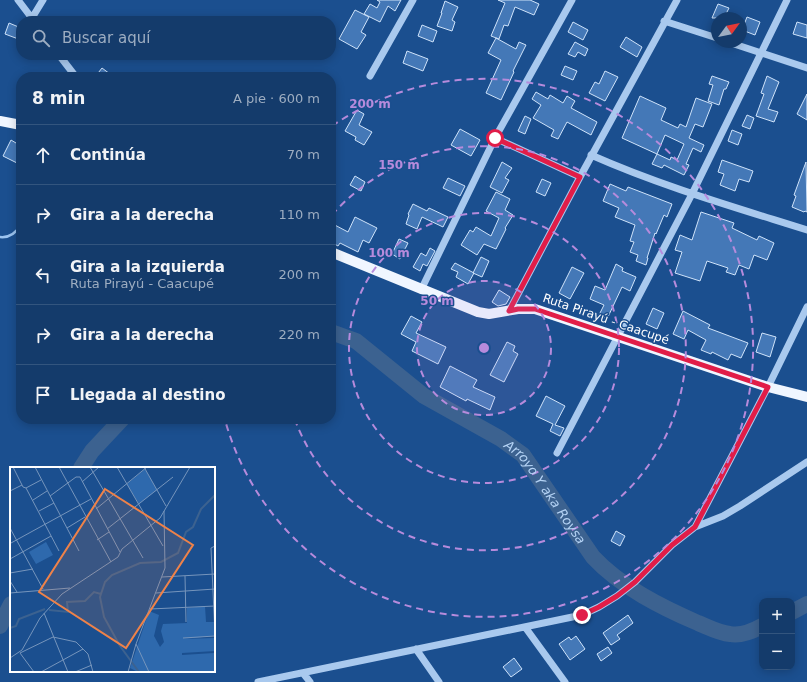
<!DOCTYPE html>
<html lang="es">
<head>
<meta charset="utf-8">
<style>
	body { margin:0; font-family:"DejaVu Sans",sans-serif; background:#1d4271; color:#f1f3f6 }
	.controls { position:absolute; right:12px; bottom:12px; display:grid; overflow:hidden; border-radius:8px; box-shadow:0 2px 10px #0003 }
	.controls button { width:36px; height:36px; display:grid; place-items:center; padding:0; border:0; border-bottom:1px solid #33557e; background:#143b6b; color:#f1f3f6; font:20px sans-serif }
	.compass { position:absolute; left:711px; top:12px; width:36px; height:36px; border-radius:50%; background:#143b6b; box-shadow:0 2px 10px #0003; rotate:57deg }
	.stop { position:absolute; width:12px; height:12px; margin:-9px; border:3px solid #e11d48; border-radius:50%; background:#fff }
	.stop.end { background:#e11d48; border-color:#fff; box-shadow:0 1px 4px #0008 }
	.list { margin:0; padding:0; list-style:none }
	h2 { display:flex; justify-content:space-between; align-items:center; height:52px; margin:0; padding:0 16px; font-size:17px }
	h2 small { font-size:13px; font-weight:400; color:#9dadc1 }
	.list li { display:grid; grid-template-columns:26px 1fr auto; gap:12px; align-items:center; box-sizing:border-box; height:60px; padding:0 16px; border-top:1px solid #33557e }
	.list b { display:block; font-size:15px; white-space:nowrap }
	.list p { margin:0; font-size:13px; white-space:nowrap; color:#9dadc1 }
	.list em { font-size:13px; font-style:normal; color:#9dadc1 }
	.icon { flex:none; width:22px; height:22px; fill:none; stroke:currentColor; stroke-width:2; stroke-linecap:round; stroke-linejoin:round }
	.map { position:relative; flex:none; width:807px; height:682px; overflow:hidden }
	.search { position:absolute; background:#143b6b; box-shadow:0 2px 10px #0003; left:16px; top:16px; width:320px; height:44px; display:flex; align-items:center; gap:10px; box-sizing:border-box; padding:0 14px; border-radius:16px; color:#9dadc1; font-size:15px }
	.panel { position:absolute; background:#143b6b; box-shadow:0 2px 10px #0003; left:16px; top:72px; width:320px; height:352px; border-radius:16px }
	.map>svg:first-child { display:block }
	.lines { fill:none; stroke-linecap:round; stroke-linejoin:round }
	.stream { stroke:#9cc4f0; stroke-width:2.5 }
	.river { stroke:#3c6290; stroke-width:16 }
	.building { fill:#4478b7; stroke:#cfe3fa }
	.minor { stroke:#a9c9ee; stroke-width:7 }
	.major { stroke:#f0f6ff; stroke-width:10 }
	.route { stroke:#e11d48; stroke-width:5 }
	.ring { fill:none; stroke:#b68bdc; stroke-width:2; stroke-dasharray:7 5 }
	.labels { text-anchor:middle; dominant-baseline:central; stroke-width:3; stroke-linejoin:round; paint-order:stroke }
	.street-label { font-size:12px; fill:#fff; stroke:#1b4f8f }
	.water-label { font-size:13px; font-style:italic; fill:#b5d3f5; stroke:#1b4f8f }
	.inset-river { fill:none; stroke:#3c6290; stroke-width:2 }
	.inset-road { fill:none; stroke:#7695bc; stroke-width:1 }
	.view { fill:#ee8249; fill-opacity:0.15; stroke:#ee8249; stroke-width:2 }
	.inset-edge { fill:none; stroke:#fff; stroke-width:2 }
	.centre { fill:#b68bdc; stroke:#1b4f8f; stroke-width:2 }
	.ring-label { font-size:12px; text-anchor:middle; font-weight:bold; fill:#b68bdc; stroke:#1b4f8f; stroke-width:3; stroke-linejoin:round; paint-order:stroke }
</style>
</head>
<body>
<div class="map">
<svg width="807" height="682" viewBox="0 0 807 682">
	<rect width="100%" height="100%" fill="#1b4f8f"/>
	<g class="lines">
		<!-- stream -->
		<path class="stream" d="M0 237C9 238 16 233 21 225"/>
		<!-- river -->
		<g class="river">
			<path id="s1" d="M331 332 356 341 424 396 501 439 523 455 593 557C621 587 661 607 698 623 708 627 719 633 730 634 741 636 753 631 762 626"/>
			<path d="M81 468 92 451 122 419"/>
			<path d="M792 612 807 604"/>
			<path d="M0 626 11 604"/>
		</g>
	</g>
	<!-- building -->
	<path class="building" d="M377 0H401L395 11 388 6 380 22 364 14 370 4 377 8 380 2Z
		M498 0H530L539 4 534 15 515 7 508 26 504 25 499 39 491 36 505 3Z
		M445 1 458 7 452 20 455 22 452 31 437 26 442 13H441Z
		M718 4 729 8 724 18H712Z
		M355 10 369 17 361 32 366 35 357 49 339 39Z
		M747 17 760 22 755 35 742 30Z
		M573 22 588 30 583 40 568 32Z
		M797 22 807 25V38L793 34Z
		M9 23 21 28V40L5 34Z
		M422 25 437 31 433 42 418 36Z
		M626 37 642 47 637 57 620 47Z
		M496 38 516 49 519 42 526 45 513 71 514 72 501 100 486 93 501 60 488 53Z
		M575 42 588 49 585 56 578 52 575 57 568 54Z
		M407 51 428 59 423 71 403 63Z
		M565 66 577 71 573 80 561 75Z
		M102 68 114 77H95Z
		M605 71 618 77 605 101 589 93 595 82 599 84Z
		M712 76 729 82 726 89H724L719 105 708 101 713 85 709 84Z
		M767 76 779 82 768 109 778 112 774 122 756 116 764 94 761 93Z
		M536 92 548 99 550 95 563 103 567 96 575 101 571 108 597 122 591 135 567 122 558 139 551 136 554 130 533 118 541 105 532 99Z
		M807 94V120L797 114Z
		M640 96 666 108 661 120 678 128 680 124 686 127 696 98 712 104 703 127 695 124 689 138 704 145 701 152 693 148 686 164 689 165 684 175 664 165 662 168 652 164 657 154 670 160 671 157 677 160 684 144 665 135 657 154 622 138Z
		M357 110 364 114 359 125 372 132 364 145 355 140 356 137 345 131Z
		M747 115 754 118 750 129 742 126Z
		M525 116 531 119 525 134 518 131Z
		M460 129 480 140 471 156 451 145Z
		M732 130 742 134 738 145 728 141Z
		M11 140 21 146V165L3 156Z
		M722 160 753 171 749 182 739 179 735 191 720 185 724 174 718 172Z
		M502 162 512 168 505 178 509 180 502 193 490 187Z
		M806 162 807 212 805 211 804 212 792 207 796 196 794 195Z
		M355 176 365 182 361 191 350 185Z
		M448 178 465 186 460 196 443 188Z
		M542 179 551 183 545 196 536 192Z
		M610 184 626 191 628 187 672 204 667 217 664 215 656 234 655 233 647 258H648L646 265 636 261 638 255 630 252 634 242 630 241 635 225 615 217 619 208 603 201Z
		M496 192 510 199 505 210 513 215 505 228 506 229 496 249 484 244 477 255 461 245 470 230 473 232 476 227 491 236 499 218 486 211Z
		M413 204 427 211 429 208 448 217 443 227 422 217 417 229 406 224 409 215 408 214Z
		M701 212 734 223 732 228 757 240 759 236 774 243 767 260 754 255 749 269 739 265 735 275 726 272 728 268 707 261 700 281 675 273 682 252 675 250 680 235 692 240Z
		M355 217 377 228 369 243 363 240 358 252 340 243 338 246 331 242V223L348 232Z
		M399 239 408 243 400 259 392 254Z
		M430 248 435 251 427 266 423 264 420 271 413 267 421 253 426 256Z
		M481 257 489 261 482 277 473 273Z
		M455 263 474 273 468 284 456 277 458 272 451 269Z
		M616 264 623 268 622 271 636 277 630 291 622 287 607 319 599 315 604 305 590 299 595 286 605 290Z
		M572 267 584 273 570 299 559 293Z
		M499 290 510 297 506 304 498 306 492 302Z
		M653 308 664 313 657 329 646 324Z
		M683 311 710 325 708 328 748 343 741 358 731 354 728 360 712 352 711 354 701 350 706 340 688 330 684 339 673 334Z
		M411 316 422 322 416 333 446 347 438 364 412 351 416 342 401 334Z
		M762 333 776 337 770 357 756 352Z
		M507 342 515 346 513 351 518 354 504 382 490 375Z
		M450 366 477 380 473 387 495 397 490 410 467 399 466 401 440 387Z
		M546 396 565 406 555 425 564 428 560 436 550 431 553 424 536 416Z
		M616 531 625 536 620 546 611 541Z
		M628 615 633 623 617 635 620 639 611 645 603 633Z
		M576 636 585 649 570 660 559 644 569 637 571 640Z
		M608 647 612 653 601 661 597 654Z
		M514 658 522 669 511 677 503 667Z"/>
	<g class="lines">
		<!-- minor -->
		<path class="minor" d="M18 0 34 21
			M32 18 43 0
			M664 21 717 38
			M728 42 807 68
			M59 55 76 77
			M370 76 413 0
			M495 138 580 177
			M591 155C661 186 734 207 807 230
			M421 290 495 138 572 0
			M509 311 580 177 677 0
			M557 453 692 194 787 0
			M695 527 768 387 807 307
			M525 627 565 682
			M416 649 439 682
			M303 673 310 682
			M258 682 582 615 599 607 617 596 635 582 672 545 695 527 723 516 740 506 807 462"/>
		<!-- major -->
		<path class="major" d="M0 121 21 125
			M331 252 478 312 489 314 518 309H535L768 387 807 397"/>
	</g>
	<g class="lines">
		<!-- route -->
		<path class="route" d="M495 138 580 177 509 311 518 309H535L768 387 695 527 672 545 635 582 617 596 599 607 582 615"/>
	</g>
	<!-- distance rings -->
	<circle cx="484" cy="348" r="67" fill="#b68bdc" fill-opacity=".12"/>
	<g class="ring">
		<circle cx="484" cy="348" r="67"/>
		<circle cx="484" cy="348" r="135"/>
		<path d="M332 215A202 202 0 1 1 295 420"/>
		<path d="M332 126A269 269 0 1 1 225 420"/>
	</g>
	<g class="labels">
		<!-- street labels -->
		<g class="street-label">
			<text transform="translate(606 319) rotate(19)">Ruta Pirayú - Caacupé</text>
		</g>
		<!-- water labels -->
		<g class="water-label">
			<text stroke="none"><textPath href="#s1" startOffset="272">Arroyo Y aka Roysa</textPath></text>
		</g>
	</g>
	<!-- overview -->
	<g transform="translate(10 467)">
		<rect width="205" height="205" fill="#1b4f8f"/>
		<path d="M135 2 147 23 129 37 117 17ZM36 75 43 88 26 97 19 85ZM195 139 196 155H204V169L172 172 204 171 205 184 172 186V188L204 186 205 205H128L120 201 139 144 149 148 144 169 150 180 154 175 151 164 153 157 177 156V141Z" fill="#2e69ad"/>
		<path class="inset-river" d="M39 143 58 145 57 135 75 134 84 125 91 127M0 161 6 159 9 152 35 142M129 205 110 179 94 150 90 130 95 115 102 108 130 96 151 95 168 86 176 65 183 60 191 42 205 28"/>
		<path class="inset-road" d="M3 0 13 20 16 21 49 84M25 0 69 84M49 0 101 95M80 0 133 91M107 0 153 79M134 0 156 39M72 15 89 0M16 21 31 13M0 24 12 18M40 29 66 10H70L110 85M23 33 37 24M86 42 137 0M29 44 44 36M0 61 33 122M57 61 75 50M97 62 163 10M87 73 99 65M1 76 81 32M205 79 201 81 205 168M0 92 41 69M0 106 23 102M175 109 176 155M152 110 205 107M0 114 7 125M0 126 60 121M146 126 205 122M140 142 205 139M34 146 58 205M173 171 205 169M126 177 139 205M0 191 12 183 30 151 52 127 108 90 112 82 150 51 180 0M24 205 10 186 43 170 66 175 78 187 83 205M31 205 73 182M65 205 82 198M118 205 126 177 155 101 154 44"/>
		<path class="view" d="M95 22 183 78 116 181 29 125Z"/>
		<rect width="205" height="205" class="inset-edge"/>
	</g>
	<circle cx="484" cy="348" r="6" class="centre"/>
	<g class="ring-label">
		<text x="370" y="108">200 m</text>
		<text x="399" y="169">150 m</text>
		<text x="389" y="257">100 m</text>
		<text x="437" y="305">50 m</text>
	</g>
</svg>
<div class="controls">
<button>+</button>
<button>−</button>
</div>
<svg class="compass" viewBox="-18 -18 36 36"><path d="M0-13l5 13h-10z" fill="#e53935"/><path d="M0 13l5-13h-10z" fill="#9dadc1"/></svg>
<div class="stop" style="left:495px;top:138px"></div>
<div class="stop end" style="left:582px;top:615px"></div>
<div class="search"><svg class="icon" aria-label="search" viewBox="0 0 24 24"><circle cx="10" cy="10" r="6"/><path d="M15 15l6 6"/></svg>Buscar aquí</div>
<section class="panel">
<h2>8 min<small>A pie · 600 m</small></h2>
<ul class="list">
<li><svg class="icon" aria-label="ahead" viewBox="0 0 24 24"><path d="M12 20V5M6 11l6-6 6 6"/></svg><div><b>Continúa</b></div><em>70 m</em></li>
<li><svg class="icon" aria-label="right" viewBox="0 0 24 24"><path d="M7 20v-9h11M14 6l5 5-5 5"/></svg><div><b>Gira a la derecha</b></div><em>110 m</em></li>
<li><svg class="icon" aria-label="left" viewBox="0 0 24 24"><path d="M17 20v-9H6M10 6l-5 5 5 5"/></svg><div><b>Gira a la izquierda</b><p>Ruta Pirayú - Caacupé</p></div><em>200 m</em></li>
<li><svg class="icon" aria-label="right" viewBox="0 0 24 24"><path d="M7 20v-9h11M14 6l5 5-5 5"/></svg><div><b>Gira a la derecha</b></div><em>220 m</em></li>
<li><svg class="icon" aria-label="arrive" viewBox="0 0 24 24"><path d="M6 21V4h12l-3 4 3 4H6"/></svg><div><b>Llegada al destino</b></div></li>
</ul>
</section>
</div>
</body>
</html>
